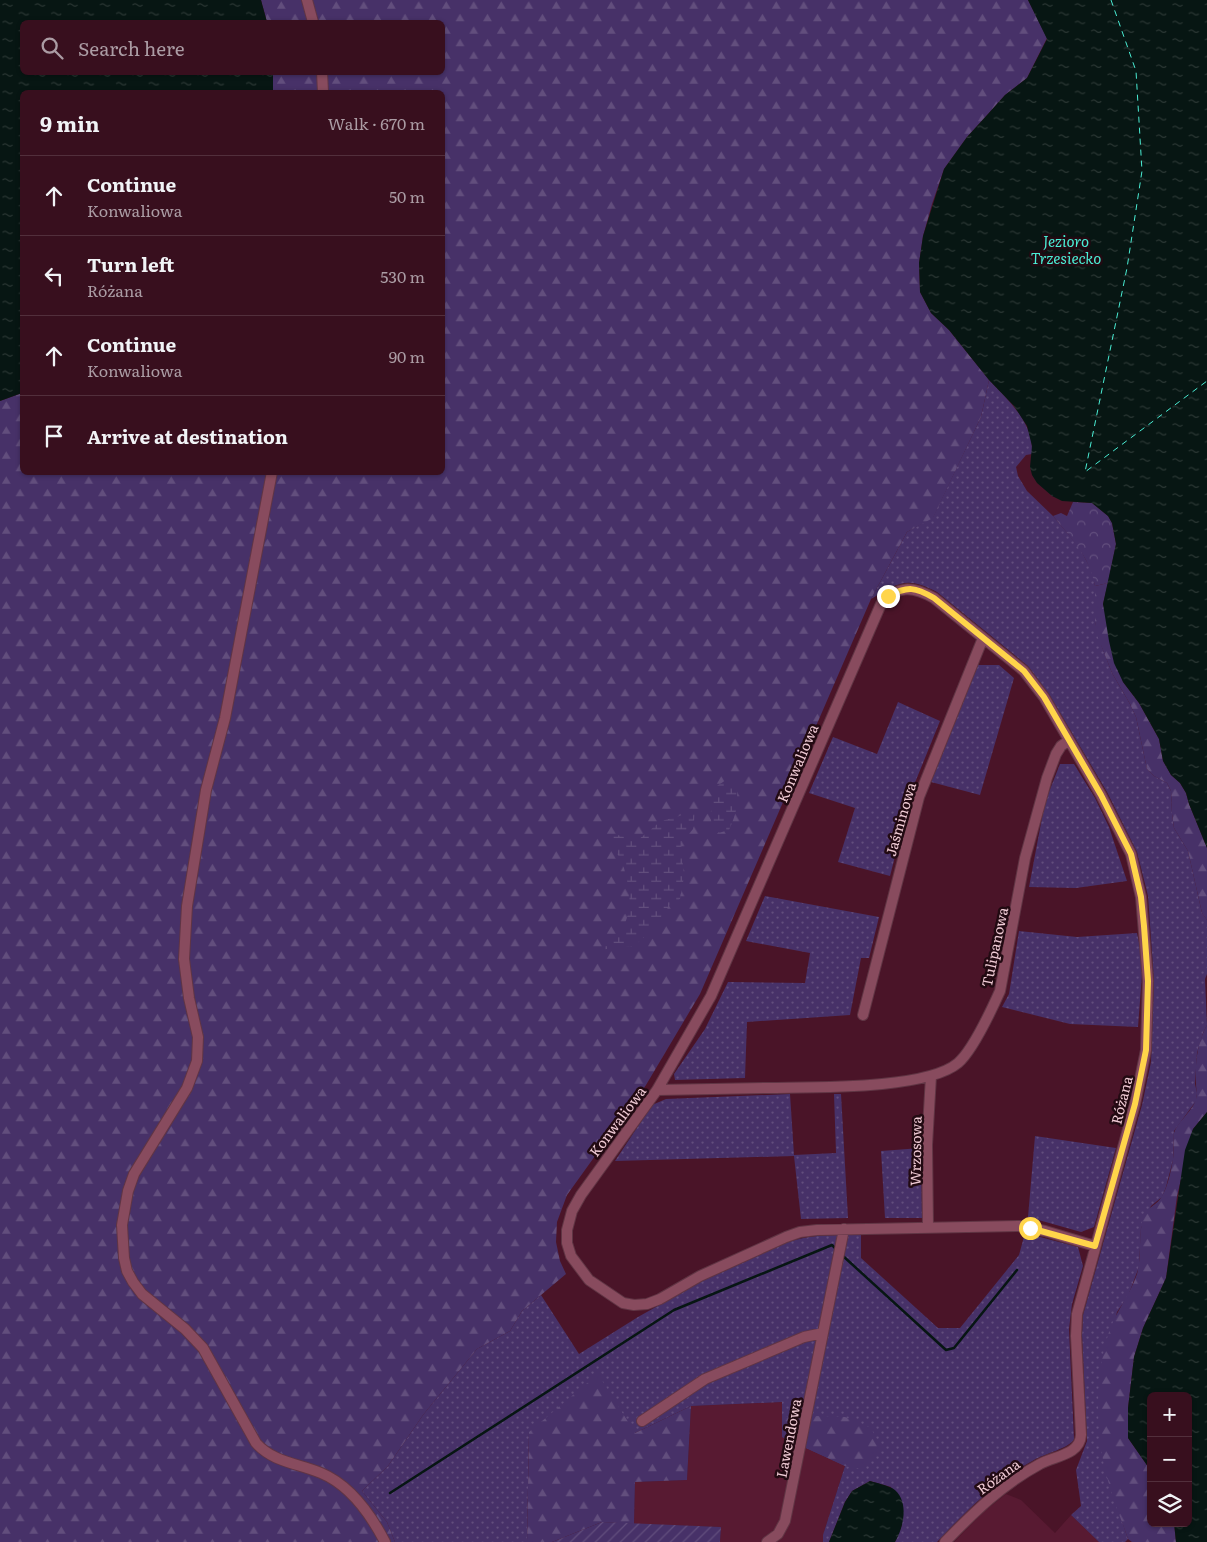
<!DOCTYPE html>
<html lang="en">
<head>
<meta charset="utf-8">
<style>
	body { margin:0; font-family:Literata,serif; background:#431d2b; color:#f1f3f6 }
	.controls { position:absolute; right:15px; bottom:15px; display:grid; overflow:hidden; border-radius:8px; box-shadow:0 1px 4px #0004 }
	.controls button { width:45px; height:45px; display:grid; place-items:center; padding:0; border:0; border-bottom:1px solid #522f3c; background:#380f1e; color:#f1f3f6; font:25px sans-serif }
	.stop { position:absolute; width:15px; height:15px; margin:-11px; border:4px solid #ffd54a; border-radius:50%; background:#fff }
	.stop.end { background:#ffd54a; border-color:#fff; box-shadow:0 1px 5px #0008 }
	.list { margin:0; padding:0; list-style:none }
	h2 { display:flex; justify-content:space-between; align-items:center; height:65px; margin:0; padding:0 20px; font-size:21px }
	h2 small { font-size:16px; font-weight:400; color:#ab9ca4 }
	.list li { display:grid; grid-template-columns:32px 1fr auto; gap:15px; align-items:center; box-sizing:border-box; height:80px; padding:0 20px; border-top:1px solid #522f3c }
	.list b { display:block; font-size:19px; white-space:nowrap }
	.list p { margin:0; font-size:16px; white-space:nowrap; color:#ab9ca4 }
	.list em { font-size:16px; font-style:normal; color:#ab9ca4 }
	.icon { flex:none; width:28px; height:28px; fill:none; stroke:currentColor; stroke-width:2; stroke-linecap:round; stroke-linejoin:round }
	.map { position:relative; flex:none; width:1207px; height:1542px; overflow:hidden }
	.search { position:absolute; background:#380f1e; box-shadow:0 1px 4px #0004; left:20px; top:20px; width:425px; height:55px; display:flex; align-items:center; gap:12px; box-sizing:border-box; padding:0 18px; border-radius:8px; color:#ab9ca4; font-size:19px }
	.panel { position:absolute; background:#380f1e; box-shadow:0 1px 4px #0004; left:20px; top:90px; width:425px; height:385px; border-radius:8px }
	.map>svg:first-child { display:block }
	.built { fill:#581a32 }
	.grass { fill:url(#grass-dots) }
	.forest { fill:url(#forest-firs) }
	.wetland { fill:url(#wetland-marsh) }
	.park { fill:url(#park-crowns) }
	.garden { fill:url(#garden-furrows) }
	.water { fill:url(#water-ripples) }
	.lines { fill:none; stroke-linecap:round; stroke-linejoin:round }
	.stream { stroke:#071613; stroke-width:2.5 }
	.ferry { stroke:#4aeed5; stroke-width:1; stroke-dasharray:6 5; stroke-linecap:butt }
	.street-casing { stroke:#603544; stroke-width:12 }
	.street { stroke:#884b5e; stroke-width:10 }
	.route { stroke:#ffd54a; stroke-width:6 }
	.labels { text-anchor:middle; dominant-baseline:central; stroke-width:5; stroke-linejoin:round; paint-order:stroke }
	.street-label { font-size:14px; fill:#f0cbd5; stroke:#220a12 }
	.water-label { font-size:15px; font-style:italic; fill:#4aeed5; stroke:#220a12 }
</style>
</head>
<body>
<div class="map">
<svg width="1207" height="1542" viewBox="0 0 1207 1542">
	<defs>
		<pattern id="grass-dots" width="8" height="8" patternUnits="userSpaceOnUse" patternTransform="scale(1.25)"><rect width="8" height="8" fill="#473168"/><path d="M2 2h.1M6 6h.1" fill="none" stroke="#624e7d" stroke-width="1.8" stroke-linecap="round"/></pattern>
		<pattern id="forest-firs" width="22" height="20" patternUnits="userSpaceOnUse" patternTransform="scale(1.25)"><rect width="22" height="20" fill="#473168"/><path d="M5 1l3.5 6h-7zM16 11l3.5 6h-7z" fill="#624e7d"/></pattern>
		<pattern id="wetland-marsh" width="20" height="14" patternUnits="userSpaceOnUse" patternTransform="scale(1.25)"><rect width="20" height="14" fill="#473168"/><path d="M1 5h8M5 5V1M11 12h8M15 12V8" fill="none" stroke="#624e7d"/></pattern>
		<pattern id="park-crowns" width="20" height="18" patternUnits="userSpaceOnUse" patternTransform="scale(1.25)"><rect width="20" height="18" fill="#473168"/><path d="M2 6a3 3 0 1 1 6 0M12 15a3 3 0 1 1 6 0" fill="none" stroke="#624e7d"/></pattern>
		<pattern id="garden-furrows" width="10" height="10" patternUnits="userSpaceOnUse" patternTransform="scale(1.25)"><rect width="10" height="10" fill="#473168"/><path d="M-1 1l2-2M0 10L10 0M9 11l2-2" fill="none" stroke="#624e7d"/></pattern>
		<pattern id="water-ripples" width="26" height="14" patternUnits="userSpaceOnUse" patternTransform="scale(1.25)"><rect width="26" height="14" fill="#071613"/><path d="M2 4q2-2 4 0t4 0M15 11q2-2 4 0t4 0" fill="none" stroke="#2b3734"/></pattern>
	</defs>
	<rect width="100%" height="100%" fill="#4a1428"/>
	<!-- built -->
	<path class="built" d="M782 1402V1437L845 1466 823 1535V1542H720L721 1527 634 1524 635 1482 687 1480 691 1406Z
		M1006 1494 1021 1500 1055 1533 1071 1515 1099 1542H954L982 1513Z"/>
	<!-- grass -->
	<path class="grass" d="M989 380C1009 401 1034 423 1032 454L1026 455 1016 467 1018 476 1027 491 1053 516 1079 547 1093 573 1095 586V622L1102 647 1112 673 1130 704 1136 717 1147 769 1154 776 1167 783 1171 791 1172 814 1174 828 1188 851 1202 913 1207 920V974L1205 979 1207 1025 1203 1033 1197 1053 1195 1084 1197 1093 1196 1101 1174 1131 1173 1160 1166 1187 1162 1197 1151 1206 1141 1228 1139 1267 1128 1296 1117 1312 1099 1390V1415L1112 1491 1128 1539 1125 1542H1099L1071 1515 1081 1506 1076 1470 1087 1441 1082 1335 1083 1315 1142 1105 1151 1062 1154 981 1148 896 1137 852 1107 792 1049 694 1028 666 937 592C907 576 899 582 871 599L907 532 933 517 981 417Z
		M978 665H999L1014 678 980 795 931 782Z
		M898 702 940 721 912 790 890 876 838 862 855 808 809 793 833 737 877 754Z
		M1060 764H1074L1095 798 1109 827 1127 881 1076 888 1029 887 1045 802Z
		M765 896 879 917 869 958H861L850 1015 747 1022 745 1078 675 1080 674 1074 705 1029 728 982 805 983 810 953 746 941Z
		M1019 931 1077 937 1137 933 1143 962 1138 1027 1070 1024 1002 1007 1009 994Z
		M790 1094 794 1155 836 1153 834 1094H841L848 1218 801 1219 794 1156 615 1161 652 1105 666 1099Z
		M1035 1136 1116 1148 1094 1227 1081 1232 1028 1217Z
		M921 1148 922 1218H885L881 1151Z
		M1025 1233 1078 1247 1083 1266 1072 1304 1069 1329 1074 1439C1070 1448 1044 1454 1034 1460 996 1481 966 1511 937 1542H895L902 1525 891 1487 870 1481 852 1491 845 1502 829 1542H823V1535L845 1466 782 1437V1402L691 1406 635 1433 529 1432 527 1542H395L387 1522 362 1491 388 1466 423 1415 477 1349 510 1331 522 1311 541 1295 579 1354 638 1317 702 1281 788 1242C812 1234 836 1235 861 1235V1258L938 1328H960L1019 1255Z"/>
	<!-- forest -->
	<path class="forest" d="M261 0H1028L1047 38 1027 78 1005 95 988 114 967 137 944 169 932 204 923 236 919 263 920 292 931 313 949 330 989 380 981 417 933 518 907 532 871 599 700 994 646 1085 567 1195 557 1222 556 1242 560 1261 566 1274 522 1311 510 1331 477 1349 423 1415 388 1466 362 1491 387 1522 395 1542H0V401L22 393V472H442V92H273V73L442 72V22H267Z
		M1108 583 1103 604 1123 682 1139 703 1159 739 1163 761 1171 775 1180 783 1186 793 1189 804 1207 848V920L1202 913 1188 851 1174 828 1172 814 1171 791 1167 783 1154 776 1147 769 1136 717 1130 704 1112 673 1097 635 1095 622V586Z
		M1207 1025V1112L1193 1129 1177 1196 1166 1278 1143 1328 1134 1357 1128 1408V1438L1151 1471V1523H1174L1176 1542H1132L1128 1539C1118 1510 1105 1479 1101 1448 1096 1411 1097 1368 1109 1332 1116 1311 1130 1295 1137 1274 1142 1256 1138 1236 1143 1218 1146 1207 1158 1205 1162 1196 1168 1186 1171 1171 1173 1159 1174 1151 1173 1141 1174 1133 1176 1124 1191 1112 1195 1102 1198 1095 1196 1090 1196 1083 1195 1063 1197 1043 1207 1025Z
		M598 1374 635 1433 691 1406 687 1480 635 1482 634 1524 602 1522 552 1542H527L529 1432Z
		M813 1416 845 1417 871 1428 881 1448 862 1469 845 1466 782 1437V1417Z"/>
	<!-- wetland -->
	<path class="wetland" d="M729 778 736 783C739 803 737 812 729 830L715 834C707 814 712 806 717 786Z
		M691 811 695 813 693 829 681 842 684 877 680 899 670 905 651 931 634 946 598 950 622 933 630 908 629 889 624 868 609 836 613 834 638 840 661 821 677 817Z"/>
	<!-- park -->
	<path class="park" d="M1073 502 1092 503 1108 516 1112 523 1116 544 1108 583 1095 586C1090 557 1071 538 1053 516L1061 513 1067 516Z"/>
	<!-- garden -->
	<path class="garden" d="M602 1522 721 1527 720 1542H552Z"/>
	<!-- water -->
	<path class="water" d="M0 0H261L267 22H22V72L273 73V92H22V393L0 401Z
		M1028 0H1207V848L1189 804 1186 793 1180 783 1171 775 1163 761 1159 739 1139 703 1123 682 1114 663 1109 641 1103 604 1116 544 1112 523 1108 516 1092 503 1062 501 1052 496 1037 483 1032 475 1030 467 1032 446 1027 426 1014 406 989 380 949 330 931 313 920 292 919 263 923 236 944 169 967 137 988 114 1005 95 1027 78 1047 39Z
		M1207 1112V1542H1176L1174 1523H1188V1396H1151V1471L1128 1438V1408L1134 1357 1143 1328 1166 1278 1185 1150 1193 1129Z
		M870 1481C877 1483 886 1485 892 1488 910 1499 904 1527 895 1542H829L845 1502 852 1491Z"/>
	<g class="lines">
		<!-- stream -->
		<path class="stream" d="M843 1256 946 1350 954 1348 1017 1270
			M390 1493 674 1310 832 1245 837 1250"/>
		<!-- ferry -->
		<path class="ferry" d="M1111 0 1136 71 1142 171 1127 268 1085 472 1207 381"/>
		<!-- street casing -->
		<g class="street-casing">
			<path id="street" d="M307 0 313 22
				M322 72 323 92
				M272 472 225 718 206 790 187 906 184 959 189 998 198 1037 197 1061 187 1088 134 1174 128 1191 122 1225 124 1258 127 1271 133 1282 142 1294 185 1329 203 1348 256 1443C274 1463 298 1463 321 1473 350 1485 371 1515 385 1542
				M863 1015 919 797 983 638
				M657 1090C694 1089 731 1089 768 1088 811 1087 926 1090 958 1063 973 1050 991 1011 1000 991L1025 858 1047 778 1056 754 1061 746 1068 741
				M928 1227 927 1145 931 1076
				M642 1421 705 1379 804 1337 823 1333
				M767 1542 778 1534 785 1521 844 1229
				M945 1542C974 1512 1003 1484 1040 1464 1054 1456 1080 1455 1081 1435L1076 1336 1077 1314 1135 1104 1146 1050 1148 981 1141 897 1131 854 1101 795 1044 697 1024 671 934 598C912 586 898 585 881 604L711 996 657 1090 581 1195 572 1211 567 1230V1243L571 1256 589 1280 623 1303 634 1305 647 1304 660 1299 700 1276 786 1237 800 1232 817 1230 1019 1226 1045 1231 1095 1246"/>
		</g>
		<!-- street -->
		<use href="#street" class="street"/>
	</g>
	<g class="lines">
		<!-- route -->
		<path class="route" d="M888 596C908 586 915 587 934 598L1024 671 1044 697 1101 795 1131 854 1141 897 1144 926 1148 981 1146 1050 1135 1104 1095 1246 1030 1228"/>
	</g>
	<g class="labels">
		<!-- street labels -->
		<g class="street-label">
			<text transform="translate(797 763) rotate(-67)">Konwaliowa</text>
			<text transform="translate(900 819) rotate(-74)">Jaśminowa</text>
			<text transform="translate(994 947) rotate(-78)">Tulipanowa</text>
			<text transform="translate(1121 1100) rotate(-76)">Różana</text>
			<text transform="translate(617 1121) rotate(-53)">Konwaliowa</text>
			<text transform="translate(915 1151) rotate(-89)">Wrzosowa</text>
			<text transform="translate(788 1438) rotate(-79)">Lawendowa</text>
			<text transform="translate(998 1476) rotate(-36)">Różana</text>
		</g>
		<!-- water labels -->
		<g class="water-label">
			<text x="1066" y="240">Jezioro<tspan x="1066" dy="17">Trzesiecko</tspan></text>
		</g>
	</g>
</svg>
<div class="controls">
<button>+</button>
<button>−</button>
<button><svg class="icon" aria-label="layers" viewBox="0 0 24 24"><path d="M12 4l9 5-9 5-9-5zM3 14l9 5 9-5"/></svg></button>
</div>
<div class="stop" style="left:1030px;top:1228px"></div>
<div class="stop end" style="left:888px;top:596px"></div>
<div class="search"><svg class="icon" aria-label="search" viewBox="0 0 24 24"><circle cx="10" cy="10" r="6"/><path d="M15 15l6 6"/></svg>Search here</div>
<section class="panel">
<h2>9 min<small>Walk · 670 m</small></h2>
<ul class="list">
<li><svg class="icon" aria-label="ahead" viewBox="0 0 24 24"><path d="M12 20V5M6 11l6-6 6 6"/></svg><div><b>Continue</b><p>Konwaliowa</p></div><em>50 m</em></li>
<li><svg class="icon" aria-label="left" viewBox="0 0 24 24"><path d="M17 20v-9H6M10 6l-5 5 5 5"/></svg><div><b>Turn left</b><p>Różana</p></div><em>530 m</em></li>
<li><svg class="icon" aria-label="ahead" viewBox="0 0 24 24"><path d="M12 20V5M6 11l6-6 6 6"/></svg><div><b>Continue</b><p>Konwaliowa</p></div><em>90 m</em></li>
<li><svg class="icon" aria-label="arrive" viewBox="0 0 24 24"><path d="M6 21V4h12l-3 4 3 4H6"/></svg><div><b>Arrive at destination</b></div></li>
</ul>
</section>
</div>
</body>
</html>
